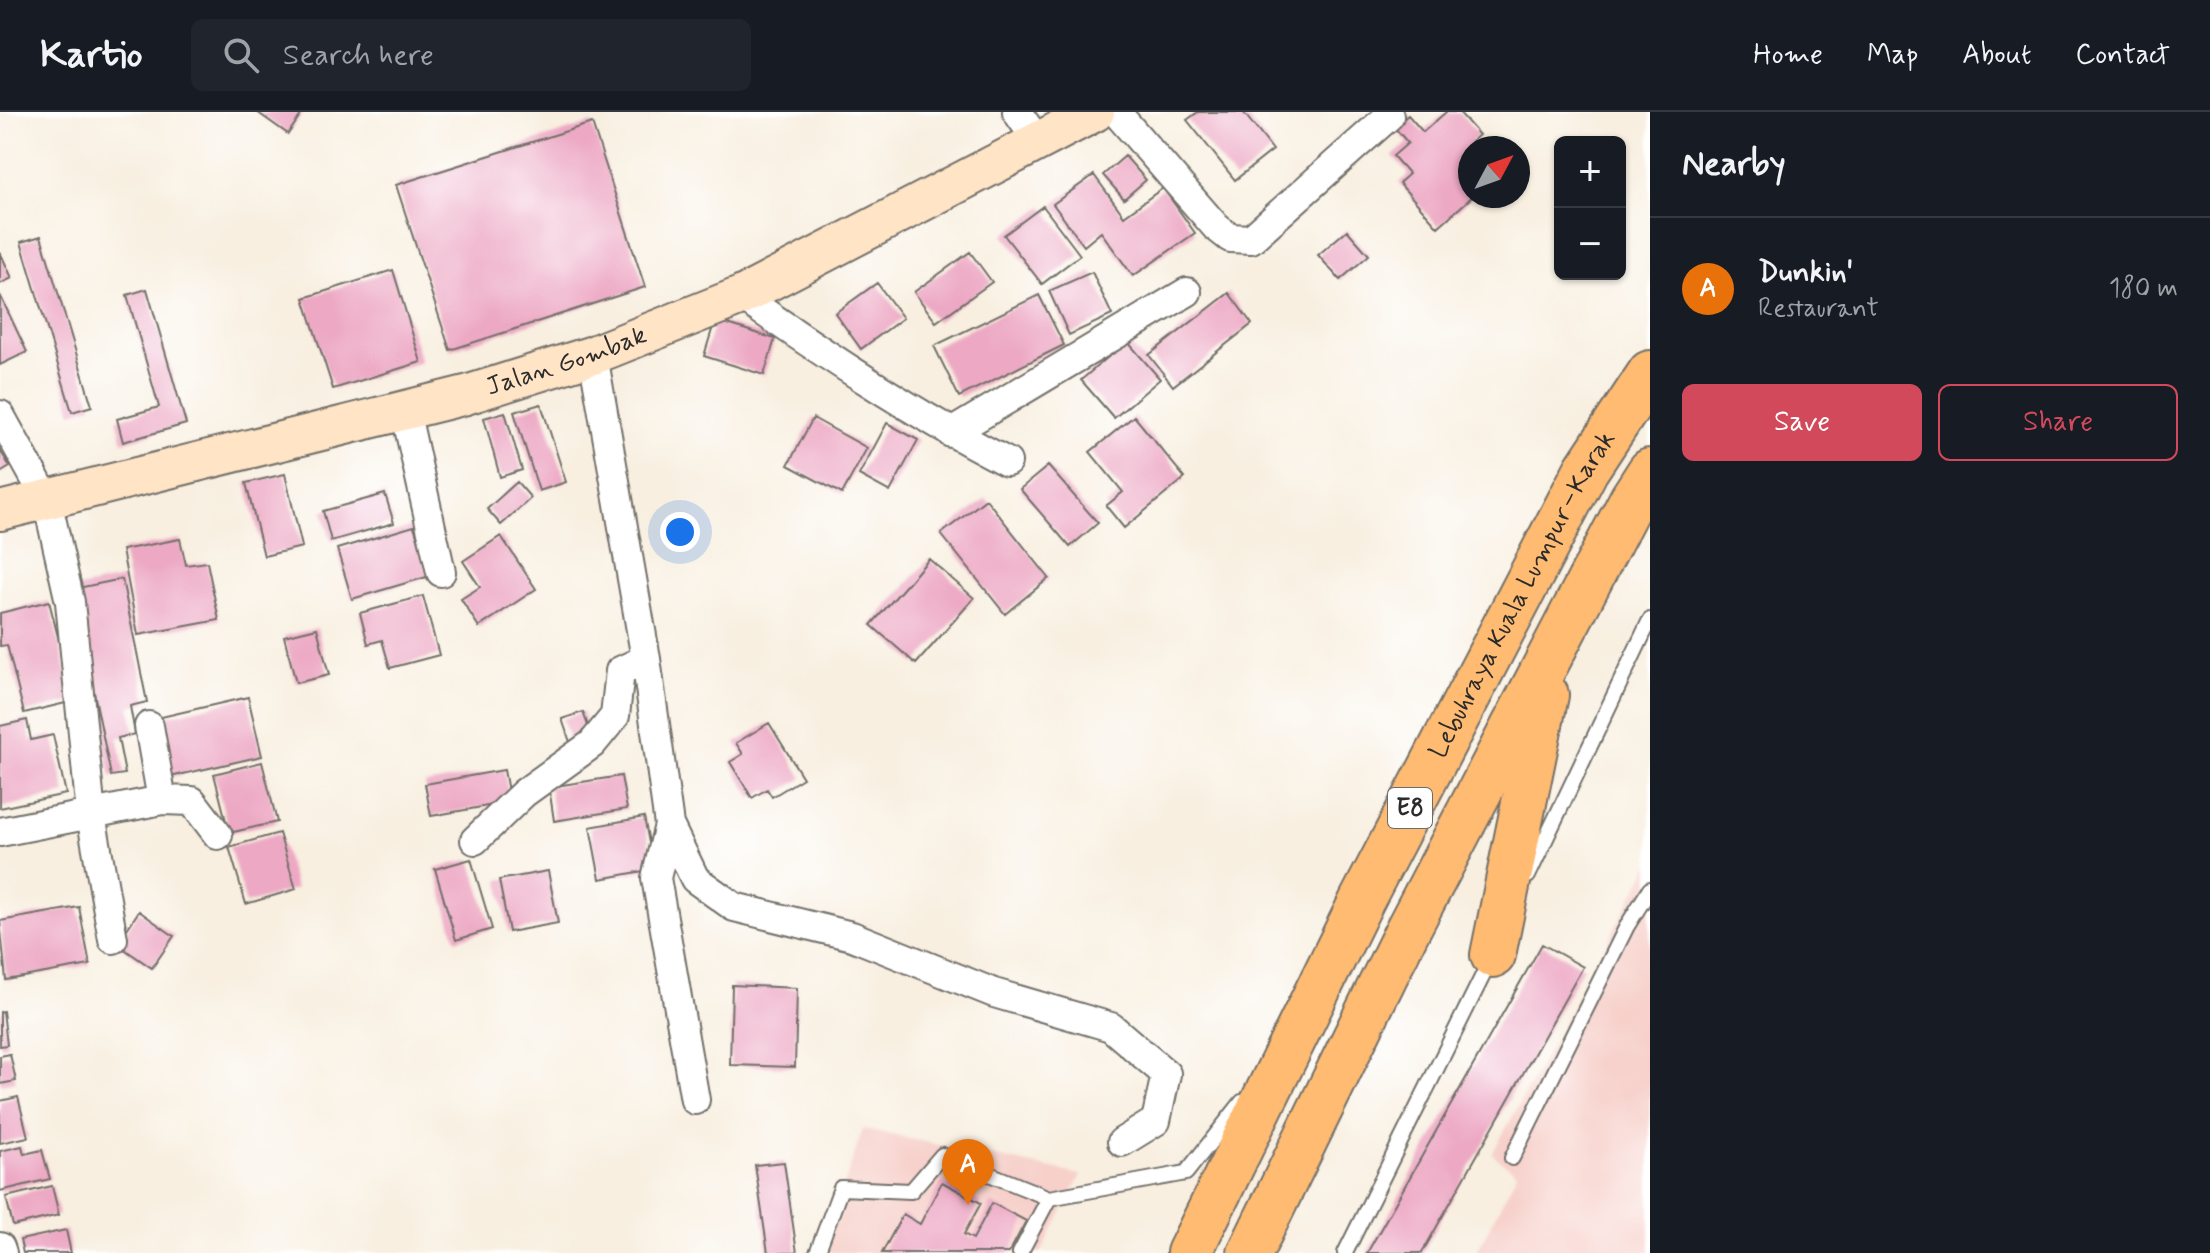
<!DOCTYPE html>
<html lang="en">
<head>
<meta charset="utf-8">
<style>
	body { margin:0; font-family:Mynerve,sans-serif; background:#20242c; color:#f1f3f6 }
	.controls { position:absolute; right:24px; top:24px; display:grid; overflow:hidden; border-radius:12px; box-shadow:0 2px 6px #0004 }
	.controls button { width:72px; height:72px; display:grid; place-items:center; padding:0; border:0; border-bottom:2px solid #363941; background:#171b24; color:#f1f3f6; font:40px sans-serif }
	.compass { position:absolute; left:1458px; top:24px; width:72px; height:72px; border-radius:50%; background:#171b24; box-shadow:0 2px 6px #0004; rotate:49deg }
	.you { position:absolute; left:680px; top:420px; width:28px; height:28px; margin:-20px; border:6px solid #fff; border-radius:50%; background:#1a73e8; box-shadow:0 0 0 12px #1a73e833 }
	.badge { display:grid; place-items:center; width:52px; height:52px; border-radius:50%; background:#d1495b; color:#fff; font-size:26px; font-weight:700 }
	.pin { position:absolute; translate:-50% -66px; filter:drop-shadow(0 2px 4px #0008) }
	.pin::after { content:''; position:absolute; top:42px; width:28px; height:24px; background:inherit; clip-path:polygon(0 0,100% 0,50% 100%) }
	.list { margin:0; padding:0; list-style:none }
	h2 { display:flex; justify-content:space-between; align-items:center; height:104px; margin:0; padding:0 32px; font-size:34px }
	h2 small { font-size:26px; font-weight:400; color:#9ea1a6 }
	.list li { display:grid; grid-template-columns:52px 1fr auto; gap:24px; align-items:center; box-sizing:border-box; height:144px; padding:0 32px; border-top:2px solid #363941 }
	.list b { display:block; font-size:30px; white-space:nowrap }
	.list p { margin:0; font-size:26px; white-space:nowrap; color:#9ea1a6 }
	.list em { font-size:26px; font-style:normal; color:#9ea1a6 }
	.actions { display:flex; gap:16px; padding:24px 32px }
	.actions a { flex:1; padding:18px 0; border:2px solid #d1495b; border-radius:12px; text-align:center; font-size:28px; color:#d1495b }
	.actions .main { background:#d1495b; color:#fff }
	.icon { flex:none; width:44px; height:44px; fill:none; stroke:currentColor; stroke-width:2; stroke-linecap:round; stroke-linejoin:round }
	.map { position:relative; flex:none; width:1650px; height:1141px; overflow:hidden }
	header { display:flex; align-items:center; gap:48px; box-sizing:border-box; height:112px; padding:0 40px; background:#171b24; border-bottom:2px solid #363941 }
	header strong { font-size:38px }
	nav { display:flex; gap:44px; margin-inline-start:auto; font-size:28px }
	.search { width:560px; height:72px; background:#20242c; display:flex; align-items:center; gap:20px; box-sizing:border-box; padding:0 28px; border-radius:12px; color:#9ea1a6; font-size:30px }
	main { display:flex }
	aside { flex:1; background:#171b24 }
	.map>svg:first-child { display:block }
	.built { fill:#f7d0ca }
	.building { fill:#eda9c4 }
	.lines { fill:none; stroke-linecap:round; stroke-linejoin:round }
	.service-casing { stroke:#73706a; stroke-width:18 }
	.minor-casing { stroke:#73706a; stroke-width:32 }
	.secondary-casing { stroke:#73706a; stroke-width:42 }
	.motorway-casing { stroke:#73706a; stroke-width:48 }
	.service { stroke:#fff; stroke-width:14 }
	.minor { stroke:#fff; stroke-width:28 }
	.secondary { stroke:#ffe4c6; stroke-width:38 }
	.motorway { stroke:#febb71; stroke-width:44 }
	.labels { text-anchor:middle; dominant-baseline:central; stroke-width:7; stroke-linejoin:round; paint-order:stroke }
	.shield { fill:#fff; stroke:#6b6b6b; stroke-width:2 }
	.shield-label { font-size:24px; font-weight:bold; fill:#2b2b2b }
	.street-label { font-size:26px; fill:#2b2b2b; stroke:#fff }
</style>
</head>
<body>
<header>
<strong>Kartio</strong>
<div class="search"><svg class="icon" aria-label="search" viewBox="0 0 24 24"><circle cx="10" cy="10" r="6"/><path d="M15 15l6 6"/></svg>Search here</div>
<nav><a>Home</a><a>Map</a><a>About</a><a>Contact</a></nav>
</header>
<main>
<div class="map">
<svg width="1650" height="1141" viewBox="0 0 1650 1141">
	<rect width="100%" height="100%" fill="#fff"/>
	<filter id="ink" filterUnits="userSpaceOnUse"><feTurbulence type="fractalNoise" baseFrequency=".0125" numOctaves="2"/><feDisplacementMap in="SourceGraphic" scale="16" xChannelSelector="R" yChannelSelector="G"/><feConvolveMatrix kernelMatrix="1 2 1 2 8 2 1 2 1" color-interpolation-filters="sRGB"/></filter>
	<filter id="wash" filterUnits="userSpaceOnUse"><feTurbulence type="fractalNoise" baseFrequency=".006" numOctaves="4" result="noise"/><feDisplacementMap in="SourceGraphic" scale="32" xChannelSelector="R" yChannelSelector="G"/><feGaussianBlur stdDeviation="1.8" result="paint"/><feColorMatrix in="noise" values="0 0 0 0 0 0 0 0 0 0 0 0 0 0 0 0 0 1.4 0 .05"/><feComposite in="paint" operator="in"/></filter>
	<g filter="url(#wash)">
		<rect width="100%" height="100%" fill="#f8efe0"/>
		<!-- built -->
		<path class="built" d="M1650 752V1141H1476L1517 1061 1492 1042Z
			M863 1017 1081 1063 1041 1141H821Z"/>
		<g id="blocks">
			<!-- building -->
			<path class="building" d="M257 0H303L288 22Z
				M1198 0H1243L1273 38 1235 68 1187 8Z
				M1446 0H1459L1479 23 1471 30 1477 36H1470L1473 84 1438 115 1399 71 1409 62 1393 44 1408 31 1394 15 1408 3 1423 20Z
				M592 11 645 175 450 238 396 73Z
				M1125 44 1146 68 1124 87 1103 63Z
				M1094 63 1124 104 1163 76 1195 121 1133 164 1101 120 1084 134 1053 92Z
				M1043 94 1080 143 1042 172 1004 123Z
				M1347 118 1369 143 1340 168 1318 143Z
				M41 124 92 294 72 300 21 130Z
				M0 140 12 166 0 172Z
				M970 140 992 170 936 210 914 180Z
				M393 158 421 250 333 277 304 186Z
				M1092 160 1112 203 1069 223 1049 179Z
				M877 171 903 206 861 237 835 201Z
				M147 177 186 312 123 330 117 307 159 295 127 183Z
				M1229 181 1252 212 1173 274 1149 243Z
				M0 183 27 240 0 253Z
				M1039 183 1064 233 959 285 934 234Z
				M715 208 775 227 764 263 704 244Z
				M1127 229 1160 267 1114 306 1081 268Z
				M541 292 566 370 539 379 514 300Z
				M505 300 522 358 500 365 484 306Z
				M1134 304 1185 366 1124 416 1106 394 1123 380 1090 340Z
				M813 306 867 336 842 382 788 353Z
				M887 311 918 328 890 380 859 363Z
				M0 338 10 355 0 361Z
				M1048 354 1098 411 1070 435 1020 377Z
				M285 362 302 435 264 444 246 371Z
				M517 370 531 386 501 413 487 397Z
				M385 382 394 411 331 429 323 399Z
				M986 387 1049 466 1005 502 941 422Z
				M414 414 430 464 352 487 337 437Z
				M501 424 536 477 479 515 461 487 480 475 463 449Z
				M180 427 186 453 207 450 219 508 138 523 122 438Z
				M929 447 974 486 916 552 871 513Z
				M122 467 147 590 130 594 135 622 118 626 125 662 111 664 73 477Z
				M423 484 439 543 390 556 382 528 368 532 360 501Z
				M49 489 74 589 24 601 7 533 0 534V501Z
				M317 516 329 563 296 571 284 524Z
				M248 585 262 644 170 665 157 606Z
				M583 600 591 622 570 630 562 607Z
				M27 608 31 628 53 623 66 682 0 696V614Z
				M769 611 803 666 772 685 767 677 752 686 730 650 743 642 736 631Z
				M262 650 277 710 229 721 214 662Z
				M504 658 510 690 431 704 425 672Z
				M621 664 627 697 554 709 549 675Z
				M644 705 654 757 600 767 590 715Z
				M279 721 296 777 246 792 229 735Z
				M471 747 492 817 456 828 435 757Z
				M548 759 558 811 509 820 499 768Z
				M79 795 90 853 6 868 0 809Z
				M139 799 174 824 152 856 117 832Z
				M1542 832 1583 855 1422 1141H1367Z
				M732 873 797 876 795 955 730 953Z
				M3 899 7 933 0 934V900Z
				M10 942 16 969 0 972V944Z
				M18 985 28 1025 0 1031V989Z
				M22 1034 24 1042 42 1038 50 1067 0 1079V1039Z
				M784 1050 797 1141H768L755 1053Z
				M942 1070 981 1091 964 1122 973 1127 992 1091 1026 1109 1009 1141H882L903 1102 920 1112Z
				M52 1074 59 1103 13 1114 6 1085Z
				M66 1118 71 1141H23L20 1128Z"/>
		</g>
	</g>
	<g filter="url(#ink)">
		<use href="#blocks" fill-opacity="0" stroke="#73706a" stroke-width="2"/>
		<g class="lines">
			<!-- service casing -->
			<g class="service-casing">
				<path id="service" d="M1528 764 1650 508
					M1512 1046 1627 814 1650 777
					M817 1141 841 1076 911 1079 942 1043 1049 1086
					M1020 1141 1049 1086 1186 1061 1242 990
					M1345 1141 1492 845"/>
			</g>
			<!-- minor casing -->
			<g class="minor-casing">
				<path id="minor" d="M1017 0 1039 31
					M1116 0 1216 115 1230 126 1251 127 1389 4
					M741 184C827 244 914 302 1007 350
					M593 243 646 547 669 713 695 767 734 795 852 824 994 881 1111 915 1166 962 1156 1009 1122 1030
					M405 298 441 460
					M0 303 47 388 70 490 91 703 113 827
					M951 321 1187 180
					M162 688 192 689 218 723
					M669 713 656 766 695 988
					M0 720 162 688 149 614
					M475 728 524 681 592 632 615 604 620 559 646 547
					M0 1135 2 1141"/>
			</g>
			<!-- secondary casing -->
			<g class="secondary-casing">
				<g id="secondary">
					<path id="s1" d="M0 399 466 283 593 243 741 184 1095 0"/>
				</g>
			</g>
			<!-- motorway casing -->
			<g class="motorway-casing">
				<g id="motorway">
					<path d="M1493 843 1546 583"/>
					<path id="s2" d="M1189 1141 1362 788 1586 358 1650 261"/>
					<path d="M1250 1141 1406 821 1632 387 1650 359"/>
				</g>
			</g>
			<!-- service -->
			<use href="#service" class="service"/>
			<!-- minor -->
			<use href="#minor" class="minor"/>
			<!-- secondary -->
			<use href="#secondary" class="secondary"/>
			<!-- motorway -->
			<use href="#motorway" class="motorway"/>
		</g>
	</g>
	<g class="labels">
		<!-- shield labels -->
		<rect class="shield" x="1388" y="676" width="44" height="40" rx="6"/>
		<g class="shield-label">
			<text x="1410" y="696">E8</text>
		</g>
		<!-- street labels -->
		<g class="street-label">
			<text stroke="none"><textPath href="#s1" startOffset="586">Jalan Gombak</textPath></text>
			<text stroke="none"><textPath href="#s2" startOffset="738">Lebuhraya Kuala Lumpur–Karak</textPath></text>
		</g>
	</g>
</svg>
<div class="controls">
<button>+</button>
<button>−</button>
</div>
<svg class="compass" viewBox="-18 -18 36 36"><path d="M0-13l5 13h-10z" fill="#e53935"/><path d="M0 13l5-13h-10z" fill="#9ea1a6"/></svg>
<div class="you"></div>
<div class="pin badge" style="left:968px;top:1093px;background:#e8710a">A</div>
</div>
<aside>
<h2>Nearby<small></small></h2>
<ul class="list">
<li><span class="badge" style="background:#e8710a">A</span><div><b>Dunkin'</b><p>Restaurant</p></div><em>180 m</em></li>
</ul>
<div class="actions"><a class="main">Save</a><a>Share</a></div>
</aside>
</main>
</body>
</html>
